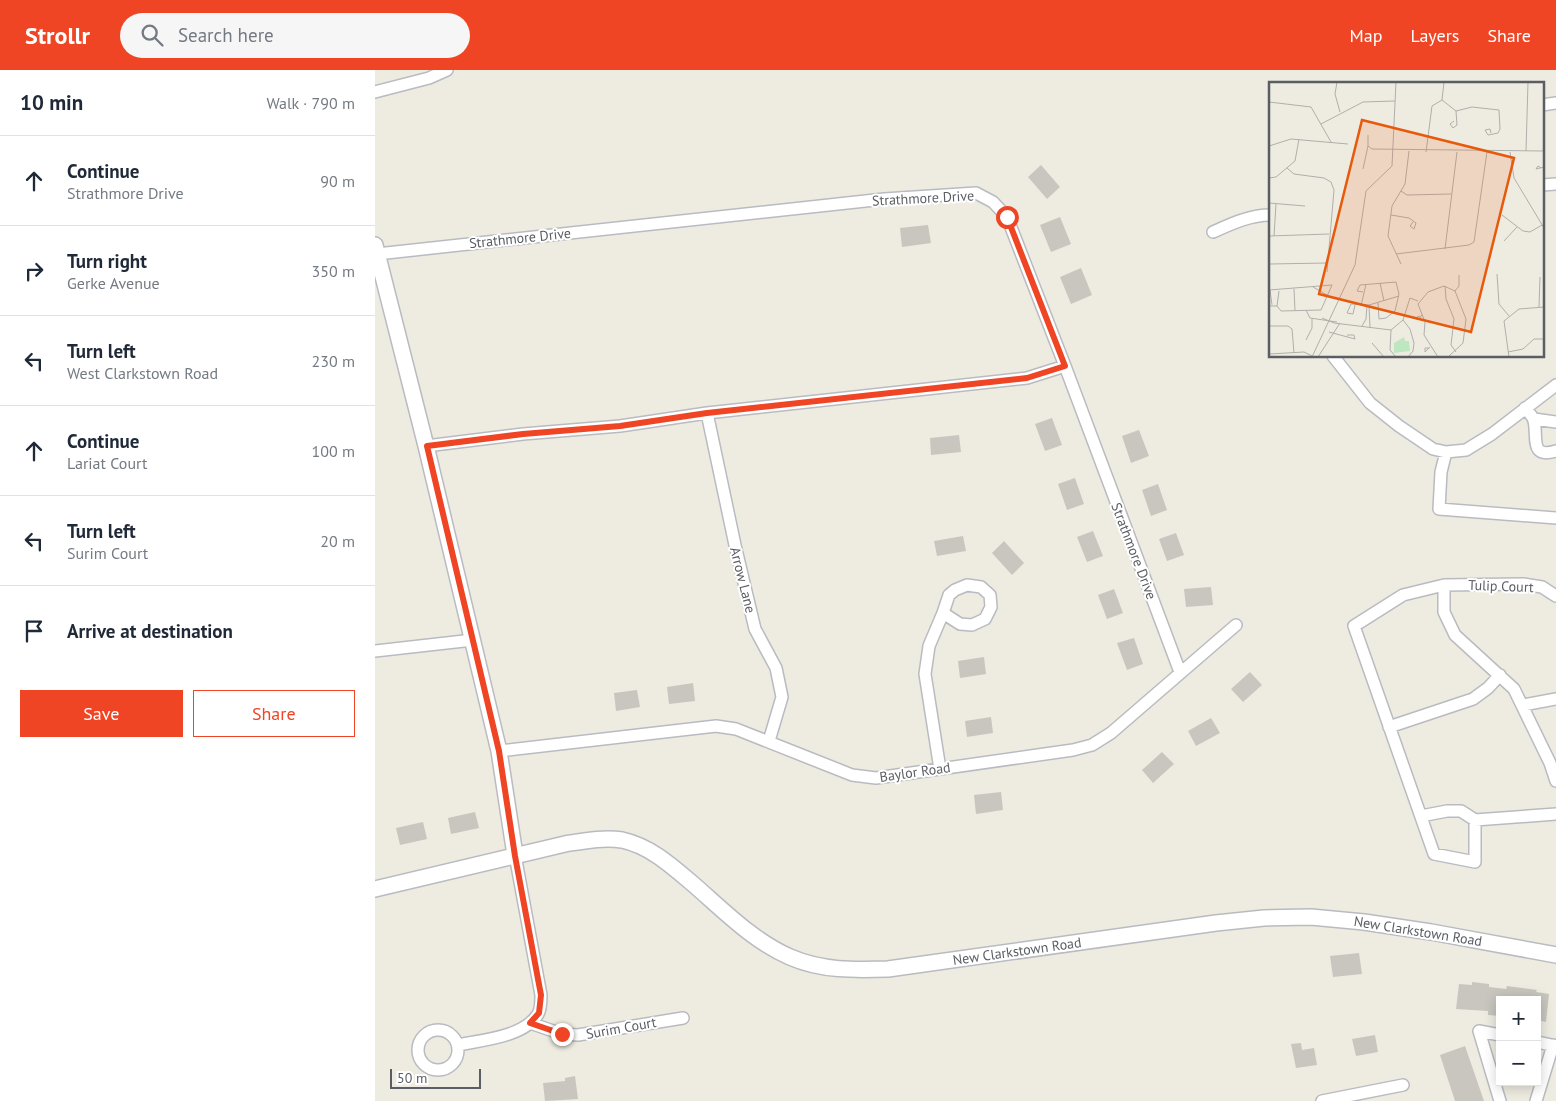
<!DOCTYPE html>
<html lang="en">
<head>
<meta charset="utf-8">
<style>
	body { margin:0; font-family:"PT Sans",sans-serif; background:#f6f6f7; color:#1f2937 }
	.controls { position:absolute; right:15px; bottom:15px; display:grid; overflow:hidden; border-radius:0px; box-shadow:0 2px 12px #0003 }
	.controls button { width:45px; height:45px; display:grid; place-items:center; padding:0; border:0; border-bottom:1px solid #e0e1e3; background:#fff; color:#1f2937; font:25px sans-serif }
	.scale { position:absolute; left:15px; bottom:12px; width:91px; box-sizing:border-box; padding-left:5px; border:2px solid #5a5d63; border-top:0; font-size:14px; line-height:18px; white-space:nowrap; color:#5a5d63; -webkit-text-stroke:4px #fff; paint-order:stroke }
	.stop { position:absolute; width:15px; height:15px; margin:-11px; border:4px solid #f04524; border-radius:50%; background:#fff }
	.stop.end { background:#f04524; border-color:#fff; box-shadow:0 1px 5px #0008 }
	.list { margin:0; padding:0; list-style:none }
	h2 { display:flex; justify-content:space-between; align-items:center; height:65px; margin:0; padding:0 20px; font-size:21px }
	h2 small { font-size:16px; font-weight:400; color:#747a83 }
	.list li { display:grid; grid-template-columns:32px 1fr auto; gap:15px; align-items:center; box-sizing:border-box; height:90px; padding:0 20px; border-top:1px solid #e0e1e3 }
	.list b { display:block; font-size:19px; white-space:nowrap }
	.list p { margin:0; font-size:16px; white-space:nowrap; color:#747a83 }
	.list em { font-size:16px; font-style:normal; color:#747a83 }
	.actions { display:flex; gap:10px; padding:15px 20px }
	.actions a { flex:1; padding:11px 0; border:1px solid #f04524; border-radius:0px; text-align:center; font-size:18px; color:#f04524 }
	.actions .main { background:#f04524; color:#fff }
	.icon { flex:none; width:28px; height:28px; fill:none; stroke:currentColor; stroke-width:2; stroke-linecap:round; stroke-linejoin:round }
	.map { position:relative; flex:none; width:1181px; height:1031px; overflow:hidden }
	header { display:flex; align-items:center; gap:30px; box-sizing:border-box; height:70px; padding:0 25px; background:#f04524; color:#fff }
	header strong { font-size:24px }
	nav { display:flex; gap:28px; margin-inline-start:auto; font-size:18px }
	.search { width:350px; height:45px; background:#f6f6f7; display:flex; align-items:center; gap:12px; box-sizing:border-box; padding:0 18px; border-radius:28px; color:#747a83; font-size:19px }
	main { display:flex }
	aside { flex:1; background:#fff }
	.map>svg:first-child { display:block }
	.building { fill:#c8c6be }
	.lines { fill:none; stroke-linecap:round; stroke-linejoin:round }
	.minor-casing { stroke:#b9bbc1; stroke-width:14 }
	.tertiary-casing { stroke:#b9bbc1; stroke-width:18 }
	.minor { stroke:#fff; stroke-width:11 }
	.tertiary { stroke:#fff; stroke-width:15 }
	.route { stroke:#f04524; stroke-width:6 }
	.labels { text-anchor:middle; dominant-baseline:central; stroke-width:4; stroke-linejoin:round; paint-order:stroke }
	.street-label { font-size:14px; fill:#5a5d63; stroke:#fff }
	.inset-road { fill:none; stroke:#afafab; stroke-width:1 }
	.view { fill:#e8590c; fill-opacity:0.15; stroke:#e8590c; stroke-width:2.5 }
	.inset-edge { fill:none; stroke:#5a5d63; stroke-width:2.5 }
</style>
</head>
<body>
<header>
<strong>Strollr</strong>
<div class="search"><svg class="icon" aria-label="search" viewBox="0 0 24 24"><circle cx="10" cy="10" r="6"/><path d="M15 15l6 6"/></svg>Search here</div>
<nav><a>Map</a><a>Layers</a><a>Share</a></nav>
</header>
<main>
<aside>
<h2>10 min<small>Walk · 790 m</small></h2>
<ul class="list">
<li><svg class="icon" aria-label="ahead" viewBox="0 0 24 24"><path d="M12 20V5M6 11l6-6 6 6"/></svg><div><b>Continue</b><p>Strathmore Drive</p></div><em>90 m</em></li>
<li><svg class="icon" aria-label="right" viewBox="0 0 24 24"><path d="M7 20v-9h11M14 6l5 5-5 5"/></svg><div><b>Turn right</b><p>Gerke Avenue</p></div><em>350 m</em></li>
<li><svg class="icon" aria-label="left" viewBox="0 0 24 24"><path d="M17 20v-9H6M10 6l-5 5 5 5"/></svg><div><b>Turn left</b><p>West Clarkstown Road</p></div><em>230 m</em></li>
<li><svg class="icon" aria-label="ahead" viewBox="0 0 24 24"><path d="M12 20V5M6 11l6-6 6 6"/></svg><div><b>Continue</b><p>Lariat Court</p></div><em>100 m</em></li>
<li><svg class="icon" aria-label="left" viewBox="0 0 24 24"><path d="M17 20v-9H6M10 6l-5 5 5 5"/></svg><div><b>Turn left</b><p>Surim Court</p></div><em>20 m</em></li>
<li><svg class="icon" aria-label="arrive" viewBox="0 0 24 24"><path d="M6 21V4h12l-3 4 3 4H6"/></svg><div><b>Arrive at destination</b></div></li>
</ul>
<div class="actions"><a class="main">Save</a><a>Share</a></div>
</aside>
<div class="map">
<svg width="1181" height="1031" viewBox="0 0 1181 1031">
	<rect width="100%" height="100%" fill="#eeece1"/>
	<!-- building -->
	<path class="building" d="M666 95 685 117 672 129 653 107Z
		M685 147 696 174 676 182 665 155Z
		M553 155 556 173 527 177 525 158Z
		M706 198 717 225 696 234 685 207Z
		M677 348 687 375 670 381 660 354Z
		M764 360 774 386 756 393 747 366Z
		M584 365 586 382 556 385 555 368Z
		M700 408 709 434 692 440 683 414Z
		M783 414 792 440 776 446 767 420Z
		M718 461 728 486 712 492 702 467Z
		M801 463 809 485 792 491 784 469Z
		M588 466 591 481 562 486 559 471Z
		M629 471 649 493 637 505 617 483Z
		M836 517 838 535 811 537 809 519Z
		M739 519 748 543 732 549 723 525Z
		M759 568 768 594 752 600 742 573Z
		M609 587 611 604 585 608 583 591Z
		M875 602 887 615 868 632 856 619Z
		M318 613 320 631 294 634 292 617Z
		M262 620 265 637 241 641 239 623Z
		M616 647 618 663 592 667 590 651Z
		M836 648 845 663 821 676 813 661Z
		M787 682 799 694 778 713 767 700Z
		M626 722 628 740 601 744 599 725Z
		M100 742 104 758 76 764 73 748Z
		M48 752 52 769 25 775 21 758Z
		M984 883 987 904 958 907 955 886Z
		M1097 912 1114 914V917L1131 919 1132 916 1162 920 1161 922 1174 924 1171 952 1162 950V930H1125V946L1113 945V941L1081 939 1084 914 1097 915Z
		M1000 965 1003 982 981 986 977 969Z
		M926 973 927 980 939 978 942 995 921 998 916 974Z
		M1090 976 1109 1031H1080L1065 985Z
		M200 1006 203 1029 170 1031 168 1013 190 1011V1008Z"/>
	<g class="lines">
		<!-- minor casing -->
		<g class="minor-casing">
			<path id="minor" d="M0 22 54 8 72 0
				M1167 35 1181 33
				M1167 115 1181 114
				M838 162C856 154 875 145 895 145
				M2 184 509 129 601 123 618 132 632 147 690 296 805 602
				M958 286 995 333 1024 356 1058 379 1071 382 1091 380 1117 364 1181 315
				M1150 338C1153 342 1158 346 1159 351 1163 367 1154 389 1181 381
				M332 343 360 475 380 559 401 598 407 627 394 671
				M1159 349 1181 352
				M51 376 148 364 245 356 332 343 652 308 690 296
				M1071 382 1066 402 1064 439 1181 448
				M1069 515V542L1080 565 1139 619 1175 693 1181 711
				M0 581 98 570
				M1148 635 1181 629
				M1014 657 1098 629 1113 618 1125 605
				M124 681 341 656 361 659 477 705 501 708 698 680 717 675 736 663 861 555
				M565 699 550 604 554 576 568 543 574 525 580 520 592 515 606 517 615 525 616 537 610 549 597 555 585 554 568 543
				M1046 746 1072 741H1086L1100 750 1181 744
				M1100 750V792L1059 784 979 556 1028 525 1069 515 1148 514 1167 517 1181 526
				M155 953 187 964 203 965 308 948
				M43 980a20 20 0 1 1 40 0a20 20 0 1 1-40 0Z
				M1125 965 1104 961 1125 1031
				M1162 972 1181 976
				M83 975C107 970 149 967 163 944 166 939 166 931 166 925L140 785
				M947 1031 1028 1015
				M1161 1031 1178 975"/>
		</g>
		<!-- tertiary casing -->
		<g class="tertiary-casing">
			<path id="tertiary" d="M0 175 51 376 124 681 140 785
				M0 819 190 774C209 771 229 767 247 770 275 776 297 796 318 814 348 840 378 871 415 887 447 901 480 900 513 899L841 853 889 848 936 847 989 852 1056 862 1181 885"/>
		</g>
		<!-- minor -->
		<use href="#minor" class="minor"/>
		<!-- tertiary -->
		<use href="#tertiary" class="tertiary"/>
	</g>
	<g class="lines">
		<!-- route -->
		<path class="route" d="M187 964 155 953 164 943 166 925 140 786 124 681 52 376 148 364 245 356 332 343 652 308 690 296 632 147"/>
	</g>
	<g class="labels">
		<!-- street labels -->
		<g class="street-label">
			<text transform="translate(548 128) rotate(-3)">Strathmore Drive</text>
			<text transform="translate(145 168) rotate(-6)">Strathmore Drive</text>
			<text transform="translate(759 481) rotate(69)">Strathmore Drive</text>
			<text transform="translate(368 510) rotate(76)">Arrow Lane</text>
			<text transform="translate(1126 516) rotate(2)">Tulip Court</text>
			<text transform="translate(540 702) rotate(-8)">Baylor Road</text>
			<text transform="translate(1043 861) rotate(9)">New Clarkstown Road</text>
			<text transform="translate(642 881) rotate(-8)">New Clarkstown Road</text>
			<text transform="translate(246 958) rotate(-10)">Surim Court</text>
		</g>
	</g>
	<!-- overview -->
	<g transform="translate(894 12)">
		<rect width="275" height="275" fill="#eeece1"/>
		<path d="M135 255 136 259H140L141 269 125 271V261Z" fill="#bce7bf"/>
		<path class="inset-road" d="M68 0 66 12 71 30M173 18 187 29 203 25 230 28 231 47 229 51 219 53 216 48 221 47 222 51M173 18 175 0M0 20 42 25 62 60M185 39 181 42 184 46 188 43 187 29M52 42 94 20 126 19M99 53V64L103 67 275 69M0 64 22 57 79 62M257 69 259 0M157 70 163 24 173 18M241 70 245 96 275 146M18 86 25 92 55 96 62 100 65 108 58 190M272 86 269 84 267 87 275 85M94 87 99 64M0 96 7 95 26 79 30 57M132 109 138 113 182 112M0 121 36 124M122 133 140 136 147 141 145 147 141 144 144 140M233 133 254 149 261 150 273 143M0 154 60 152M5 154 7 122M235 159 248 145M176 167 188 70M127 172 200 163 205 160 218 70M0 182 59 181M132 182 119 154 123 124 136 102 140 69M228 192 230 222 240 234M111 201 115 219M176 204 177 217 185 237 182 263 187 270M44 205 58 213M25 207 26 229M0 208 63 203 52 228 12 229 8 224H0M1 208 3 223M186 209 190 204V193M94 210 88 209 91 203 127 200 130 212 126 229 117 236 110 237 109 221M86 223 84 232 78 231 82 222 100 223 130 214M8 224 10 209M92 224 97 202M100 224 101 245M270 225 271 195M37 228 41 236 68 240M151 234 146 236 149 238 153 233M53 236 65 241 122 248M134 238 141 216 149 219M0 244H19L23 247 25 271M93 244 97 237 98 223M60 250 86 257 85 253H78M37 258 43 246V237M103 261 115 275M160 266H156V270L161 265M239 270 254 267 265 257H275M0 272 35 270 43 274M43 275 86 183 97 109 123 84 127 0M49 275 71 241M127 275 121 268 122 248 134 238 141 247 145 261 144 269 139 275M169 275 155 253 156 240 149 222 159 210 175 204 186 209 197 237 194 261 179 275M240 275 235 239 250 227 275 225"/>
		<path class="view" d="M93 38 245 76 202 250 50 212Z"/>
		<rect width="275" height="275" class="inset-edge"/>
	</g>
</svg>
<div class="controls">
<button>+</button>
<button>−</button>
</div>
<div class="scale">50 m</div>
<div class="stop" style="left:632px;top:147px"></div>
<div class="stop end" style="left:187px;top:964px"></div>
</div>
</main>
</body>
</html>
